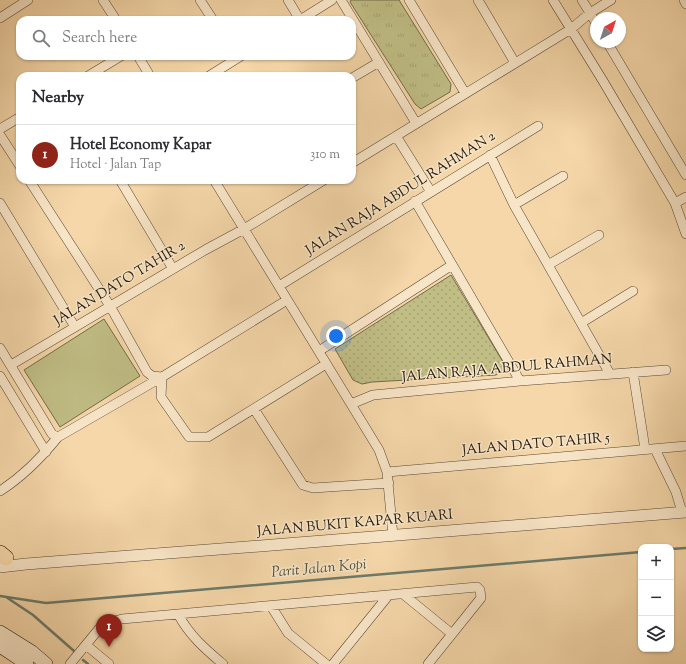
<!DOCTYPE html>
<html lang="en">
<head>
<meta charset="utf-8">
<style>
	body { margin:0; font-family:"Sorts Mill Goudy",serif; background:#f7f7f7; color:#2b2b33 }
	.controls { position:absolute; right:12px; bottom:12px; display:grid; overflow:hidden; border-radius:8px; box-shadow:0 1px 3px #0004 }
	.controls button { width:36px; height:36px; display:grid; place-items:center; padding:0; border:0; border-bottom:1px solid #e1e1e2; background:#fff; color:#2b2b33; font:20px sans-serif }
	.compass { position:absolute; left:590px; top:12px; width:36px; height:36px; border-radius:50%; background:#fff; box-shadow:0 1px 3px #0004; rotate:39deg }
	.you { position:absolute; left:336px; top:336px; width:14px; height:14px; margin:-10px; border:3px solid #fff; border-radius:50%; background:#1a73e8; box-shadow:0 0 0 6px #1a73e833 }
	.badge { display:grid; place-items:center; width:26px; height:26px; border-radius:50%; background:#8f2418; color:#fff; font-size:13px; font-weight:700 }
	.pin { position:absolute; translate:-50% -33px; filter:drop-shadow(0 1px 2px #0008) }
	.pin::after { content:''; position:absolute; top:21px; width:14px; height:12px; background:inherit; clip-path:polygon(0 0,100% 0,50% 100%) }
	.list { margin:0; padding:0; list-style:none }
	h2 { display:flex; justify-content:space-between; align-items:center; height:52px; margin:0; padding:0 16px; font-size:17px }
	h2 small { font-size:13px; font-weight:400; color:#7c7c81 }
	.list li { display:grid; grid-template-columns:26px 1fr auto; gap:12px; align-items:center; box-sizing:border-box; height:60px; padding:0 16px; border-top:1px solid #e1e1e2 }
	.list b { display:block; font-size:15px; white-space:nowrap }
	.list p { margin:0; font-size:13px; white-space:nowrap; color:#7c7c81 }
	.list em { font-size:13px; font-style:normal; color:#7c7c81 }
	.icon { flex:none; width:22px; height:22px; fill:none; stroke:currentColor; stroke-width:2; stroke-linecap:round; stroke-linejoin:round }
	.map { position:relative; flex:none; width:686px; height:664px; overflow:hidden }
	.search { position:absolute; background:#fff; box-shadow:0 1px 3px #0004; left:16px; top:16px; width:340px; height:44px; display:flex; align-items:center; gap:10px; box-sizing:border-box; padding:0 14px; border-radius:12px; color:#7c7c81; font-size:15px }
	.panel { position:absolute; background:#fff; box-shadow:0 1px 3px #0004; left:16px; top:72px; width:340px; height:112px; border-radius:12px }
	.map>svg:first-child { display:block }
	.grass { fill:url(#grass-tufts); stroke:#726c4a }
	.park { fill:url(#park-dots); stroke:#726c4a }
	.pitch { fill:#c0bd85; stroke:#726c4a }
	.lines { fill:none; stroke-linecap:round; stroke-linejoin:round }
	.stream { stroke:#6c7a6b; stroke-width:2.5 }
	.minor-casing { stroke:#584935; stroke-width:10 }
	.tertiary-casing { stroke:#584935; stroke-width:12 }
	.secondary-casing { stroke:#231a0e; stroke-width:14 }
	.trunk-casing { stroke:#231a0e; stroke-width:16 }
	.minor { stroke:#f8e5c7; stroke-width:9 }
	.tertiary { stroke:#f8e5c7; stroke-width:11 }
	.secondary { stroke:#f8e5c7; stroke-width:13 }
	.trunk { stroke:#f5d7a9; stroke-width:15 }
	.labels { text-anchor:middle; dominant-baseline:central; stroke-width:3; stroke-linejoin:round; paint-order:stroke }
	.street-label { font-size:14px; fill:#231a0e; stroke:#f8e5c7 }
	.water-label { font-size:15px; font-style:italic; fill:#4d5244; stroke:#f8e5c7 }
</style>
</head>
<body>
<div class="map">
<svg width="686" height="664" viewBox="0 0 686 664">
	<defs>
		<pattern id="grass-tufts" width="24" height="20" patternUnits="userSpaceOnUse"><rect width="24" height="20" fill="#c0bd85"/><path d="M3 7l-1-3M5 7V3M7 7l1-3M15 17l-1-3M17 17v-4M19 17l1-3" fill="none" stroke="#a5a272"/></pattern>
		<pattern id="park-dots" width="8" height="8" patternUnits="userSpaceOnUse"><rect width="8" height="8" fill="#c0bd85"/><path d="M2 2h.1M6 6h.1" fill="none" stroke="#a5a272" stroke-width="1.8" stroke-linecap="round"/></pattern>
	</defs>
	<rect width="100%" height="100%" fill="#f5d7a9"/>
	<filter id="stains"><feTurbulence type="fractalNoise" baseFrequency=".005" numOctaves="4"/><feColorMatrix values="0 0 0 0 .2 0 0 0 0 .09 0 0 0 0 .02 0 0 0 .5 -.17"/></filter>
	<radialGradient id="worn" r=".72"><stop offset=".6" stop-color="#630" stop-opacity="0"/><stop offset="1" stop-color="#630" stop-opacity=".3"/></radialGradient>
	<!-- grass -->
	<path class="grass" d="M351 0H399L451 84 450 92 421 109 415 104 350 2Z"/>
	<!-- park -->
	<path class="park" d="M451 275 503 362V370L496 375 372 382 362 384 353 380 335 349Z"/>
	<!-- pitch -->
	<path class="pitch" d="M104 319 140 376 60 427 24 370Z"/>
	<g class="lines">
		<!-- stream -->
		<path class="stream" d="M671 549 686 548
			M0 596 46 603 641 552
			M6 597 33 615 74 651
			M83 660 88 664"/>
		<!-- minor casing -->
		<g class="minor-casing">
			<path id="minor" d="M103 0 116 20
				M200 0 213 20
				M288 0 300 20
				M341 0 416 123
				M409 0 465 93
				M478 0 515 63
				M553 0 603 81 675 203 686 234
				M582 0 596 23
				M684 0 686 4
				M0 18 28 0
				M300 20 332 0
				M607 42 686 175
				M138 56 150 76
				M88 76 121 56
				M209 76 241 56
				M352 78 379 62
				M0 129 20 117
				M0 135 20 166
				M396 136 431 192
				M490 155 514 205 610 374
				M352 163 571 29 590 13 611 0
				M29 180 110 306 147 372 152 376 162 377 287 300
				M120 180 173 269
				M214 180 379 450 387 472 393 536
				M415 201 520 381
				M0 203 75 327
				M675 203 686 197
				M514 205 563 176
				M548 265 599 235
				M279 286 538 126
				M581 323 633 291
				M0 348 52 434 58 437 162 377
				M319 351 452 265
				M11 365 205 250 244 229 324 180
				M633 372 645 449
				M0 376 46 452
				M162 377 161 397 189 437H208L326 364
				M351 404 373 395 520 381 666 370
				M254 409 303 485 313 488 389 483
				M655 449 676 492 682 512
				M387 472 686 446
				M0 491C22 477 41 458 58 437
				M403 594 452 634
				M271 606 288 633 326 664
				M178 614C189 635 205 649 223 664
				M86 645 109 664
				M70 664 103 624 122 619 477 587 480 590 481 598 428 664
				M333 664 388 596"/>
		</g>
		<!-- tertiary casing -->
		<g class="tertiary-casing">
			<path id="tertiary" d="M0 567 26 564 285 544 686 512"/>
		</g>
		<!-- secondary casing -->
		<g class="secondary-casing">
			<path id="secondary" d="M0 632 32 652 46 664
				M0 646 27 664"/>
		</g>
		<!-- trunk casing -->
		<g class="trunk-casing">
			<path id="trunk" d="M0 553 6 558"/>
		</g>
		<!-- minor -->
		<use href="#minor" class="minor"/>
		<!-- tertiary -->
		<use href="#tertiary" class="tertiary"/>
		<!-- secondary -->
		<use href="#secondary" class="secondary"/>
		<!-- trunk -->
		<use href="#trunk" class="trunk"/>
	</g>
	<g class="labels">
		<!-- street labels -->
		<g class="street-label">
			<text transform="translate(401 194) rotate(-32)">JALAN RAJA ABDUL RAHMAN 2</text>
			<text transform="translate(120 284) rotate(-31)">JALAN DATO TAHIR 2</text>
			<text transform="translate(507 369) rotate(-5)">JALAN RAJA ABDUL RAHMAN</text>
			<text transform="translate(536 445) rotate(-5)">JALAN DATO TAHIR 5</text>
			<text transform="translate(355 524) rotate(-5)">JALAN BUKIT KAPAR KUARI</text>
		</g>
		<!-- water labels -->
		<g class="water-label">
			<text transform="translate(319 569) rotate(-5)">Parit Jalan Kopi</text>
		</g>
	</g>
	<rect width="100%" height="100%" filter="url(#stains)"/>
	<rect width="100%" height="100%" fill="url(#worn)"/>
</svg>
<div class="controls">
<button>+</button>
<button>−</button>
<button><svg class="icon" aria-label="layers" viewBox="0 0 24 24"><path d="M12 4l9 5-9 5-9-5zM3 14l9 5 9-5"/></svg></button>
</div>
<svg class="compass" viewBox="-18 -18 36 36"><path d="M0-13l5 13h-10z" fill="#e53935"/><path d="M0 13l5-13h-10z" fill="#7c7c81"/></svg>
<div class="you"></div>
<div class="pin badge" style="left:109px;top:647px">1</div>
<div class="search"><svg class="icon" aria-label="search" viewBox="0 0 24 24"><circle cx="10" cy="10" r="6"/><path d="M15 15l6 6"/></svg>Search here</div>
<section class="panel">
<h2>Nearby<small></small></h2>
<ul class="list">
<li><span class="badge">1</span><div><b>Hotel Economy Kapar</b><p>Hotel · Jalan Tap</p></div><em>310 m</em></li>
</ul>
</section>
</div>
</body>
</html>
